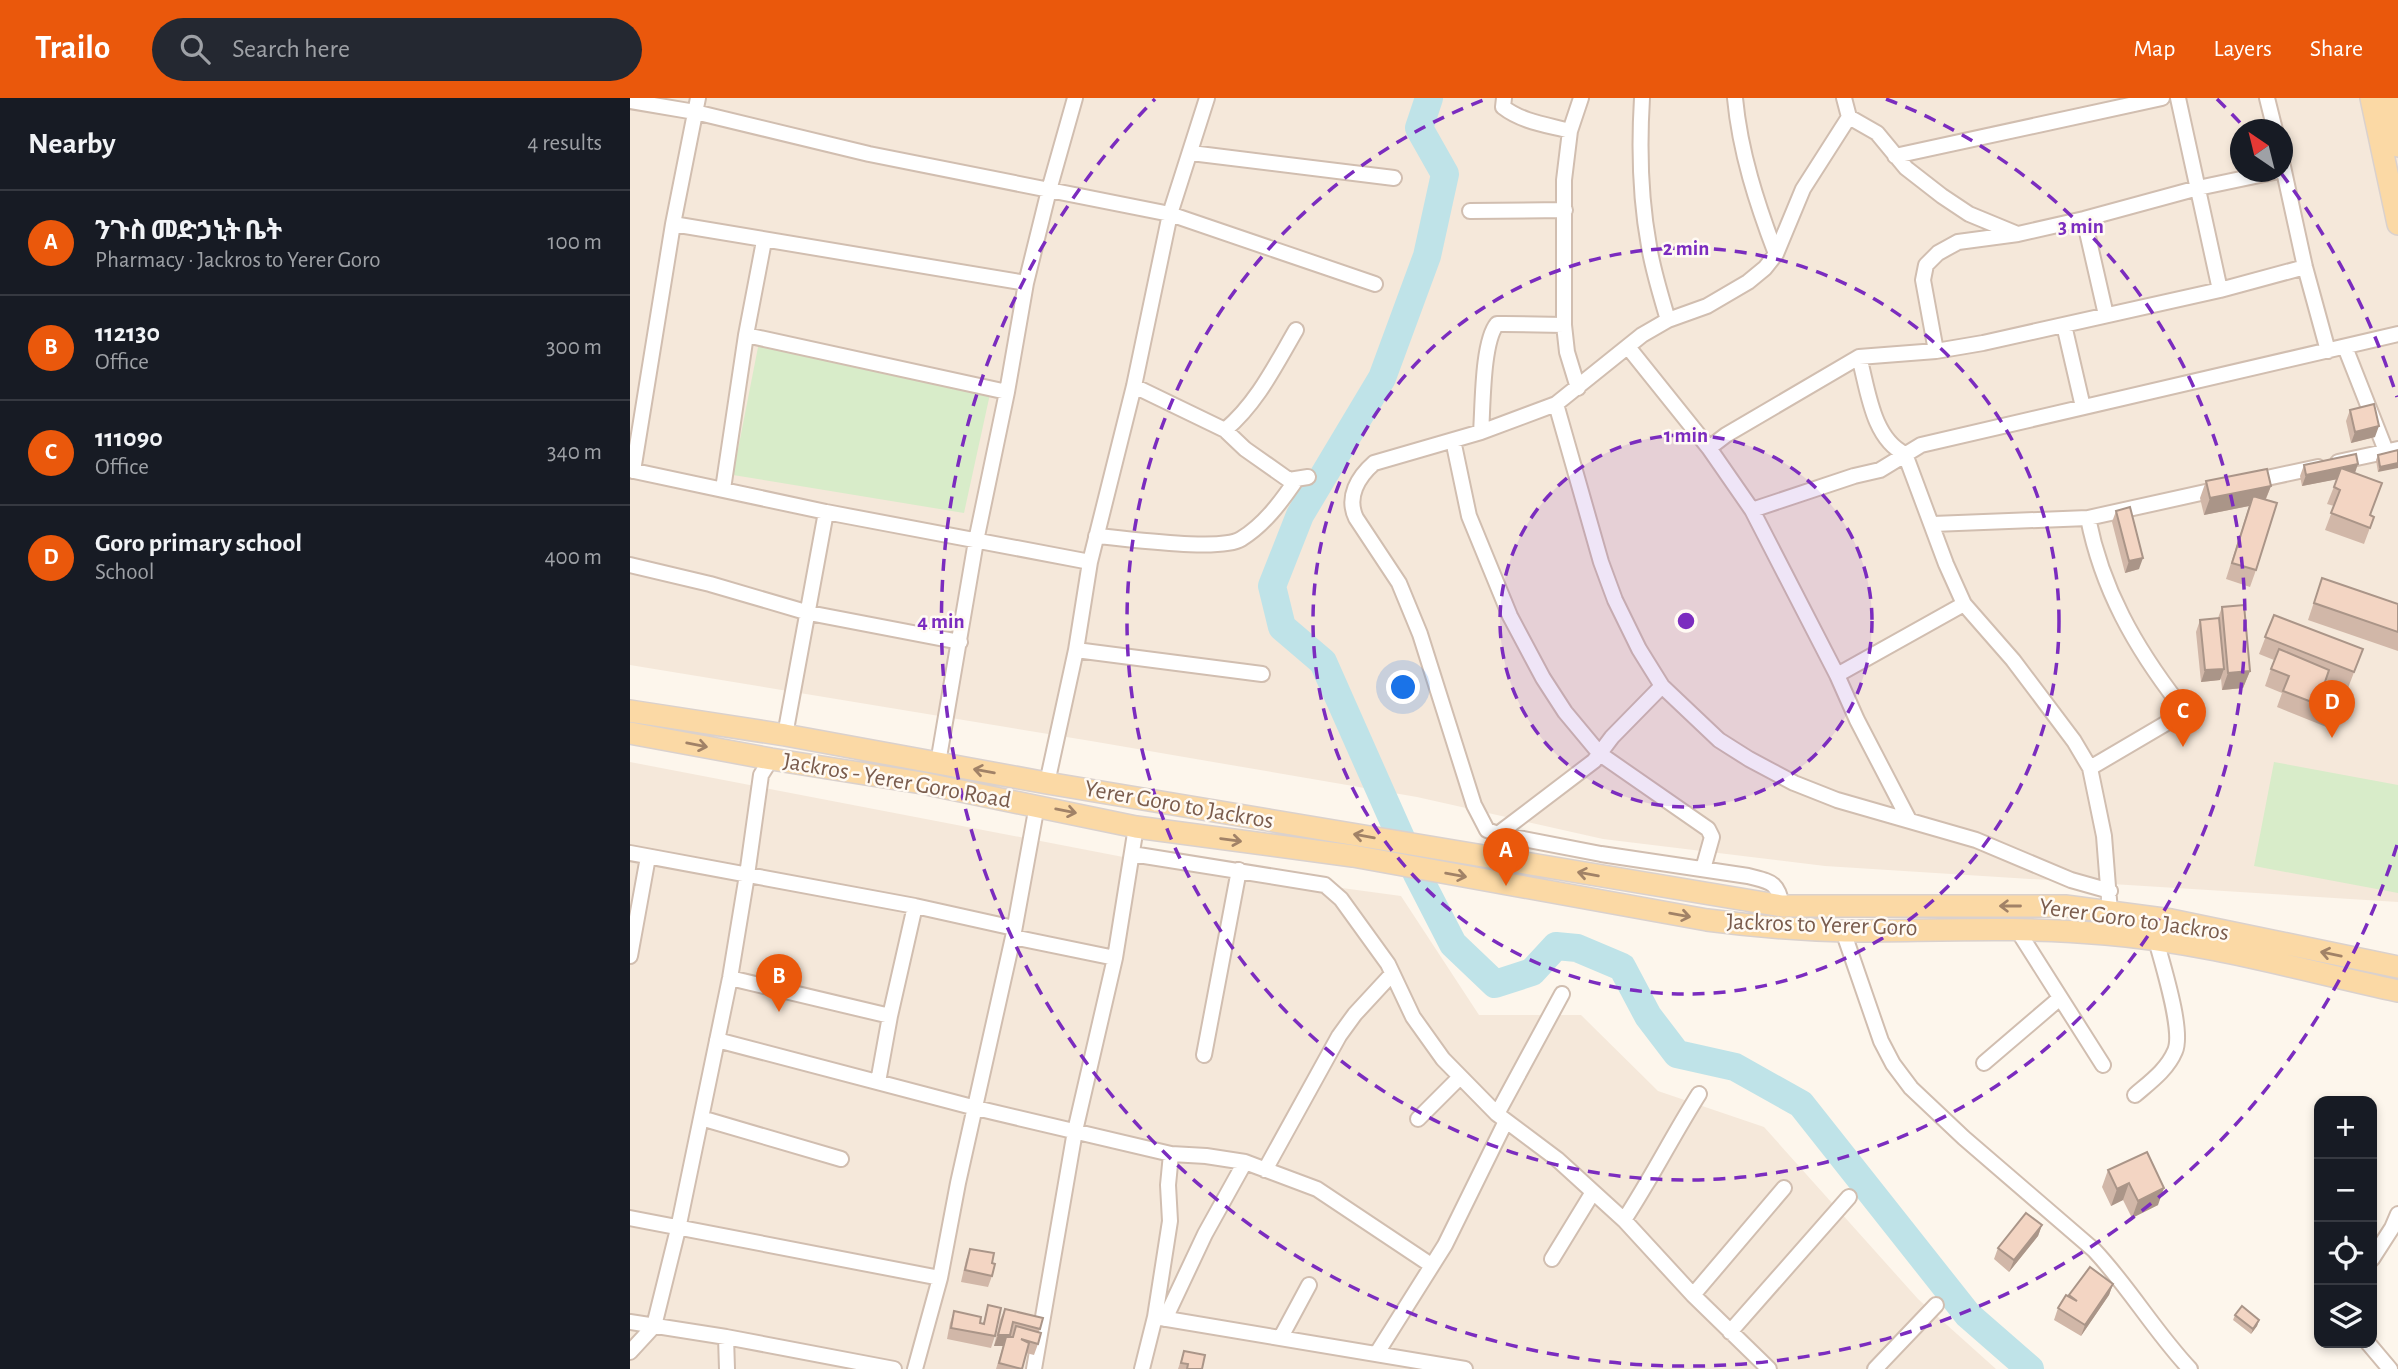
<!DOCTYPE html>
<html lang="en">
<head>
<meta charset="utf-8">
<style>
	body { margin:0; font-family:"Alegreya Sans","Noto Sans Ethiopic",sans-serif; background:#242831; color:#f1f3f6 }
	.controls { position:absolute; right:21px; bottom:21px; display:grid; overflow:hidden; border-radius:14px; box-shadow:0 4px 10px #0003 }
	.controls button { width:63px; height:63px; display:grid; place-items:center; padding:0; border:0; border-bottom:2px solid #363941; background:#171b24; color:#f1f3f6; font:35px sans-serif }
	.compass { position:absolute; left:1600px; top:21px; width:63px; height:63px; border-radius:50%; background:#171b24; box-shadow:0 4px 10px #0003; rotate:325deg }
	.you { position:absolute; left:774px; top:590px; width:24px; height:24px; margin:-18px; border:5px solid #fff; border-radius:50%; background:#1a73e8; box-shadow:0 0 0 10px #1a73e833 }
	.badge { display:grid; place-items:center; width:46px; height:46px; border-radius:50%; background:#ea580c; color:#fff; font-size:23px; font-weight:700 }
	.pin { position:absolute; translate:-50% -58px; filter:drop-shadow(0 2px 4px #0008) }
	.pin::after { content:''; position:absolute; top:37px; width:24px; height:21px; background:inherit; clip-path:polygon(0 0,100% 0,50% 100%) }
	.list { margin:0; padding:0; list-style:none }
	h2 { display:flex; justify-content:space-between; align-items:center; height:91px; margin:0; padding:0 28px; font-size:30px }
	h2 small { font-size:23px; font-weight:400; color:#9ea1a6 }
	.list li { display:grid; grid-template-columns:46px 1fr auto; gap:21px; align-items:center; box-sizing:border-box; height:105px; padding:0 28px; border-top:2px solid #363941 }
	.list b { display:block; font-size:26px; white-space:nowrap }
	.list p { margin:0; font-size:23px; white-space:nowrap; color:#9ea1a6 }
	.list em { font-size:23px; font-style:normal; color:#9ea1a6 }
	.icon { flex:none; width:38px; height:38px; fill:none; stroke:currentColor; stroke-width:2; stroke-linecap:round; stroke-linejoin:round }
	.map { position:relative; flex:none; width:1768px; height:1271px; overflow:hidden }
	header { display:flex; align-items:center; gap:42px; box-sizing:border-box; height:98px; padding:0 35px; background:#ea580c; color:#fff }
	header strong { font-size:33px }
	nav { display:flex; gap:38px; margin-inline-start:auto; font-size:24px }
	.search { width:490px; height:63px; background:#242831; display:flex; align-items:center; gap:18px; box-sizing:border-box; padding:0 24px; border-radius:38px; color:#9ea1a6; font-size:26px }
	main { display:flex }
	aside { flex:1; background:#171b24 }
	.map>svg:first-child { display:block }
	.residential { fill:#f5e8da; fill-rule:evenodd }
	.green { fill:#d8ecc9 }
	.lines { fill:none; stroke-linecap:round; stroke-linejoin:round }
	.river { stroke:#bfe3e8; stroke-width:28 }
	.street-casing { stroke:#d1beb0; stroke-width:18 }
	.primary-casing { stroke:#dad1cd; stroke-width:24 }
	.street { stroke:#fff; stroke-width:14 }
	.primary { stroke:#fbd9a5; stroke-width:21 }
	.wall { fill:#d1b7a8 }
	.shaded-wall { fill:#aa9588 }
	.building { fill:#f3d5c3; stroke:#aa9588; stroke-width:2 }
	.oneway { stroke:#a18267 }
	.ring { fill:none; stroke:#7b2cbf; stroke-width:3.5; stroke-dasharray:12 9 }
	.labels { text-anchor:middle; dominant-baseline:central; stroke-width:5; stroke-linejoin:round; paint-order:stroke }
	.street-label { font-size:24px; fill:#7a5c4d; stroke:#fffaf3 }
	.centre { fill:#7b2cbf; stroke:#fffaf3; stroke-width:3.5 }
	.ring-label { font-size:21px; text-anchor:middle; font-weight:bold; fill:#7b2cbf; stroke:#fffaf3; stroke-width:5; stroke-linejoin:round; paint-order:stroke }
</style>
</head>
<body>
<header>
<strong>Trailo</strong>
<div class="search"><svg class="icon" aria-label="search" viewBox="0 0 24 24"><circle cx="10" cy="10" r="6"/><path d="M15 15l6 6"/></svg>Search here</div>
<nav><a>Map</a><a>Layers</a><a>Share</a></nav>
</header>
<main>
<aside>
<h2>Nearby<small>4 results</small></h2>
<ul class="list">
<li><span class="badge">A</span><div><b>ንጉስ መድኃኒት ቤት</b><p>Pharmacy · Jackros to Yerer Goro</p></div><em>100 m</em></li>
<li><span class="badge">B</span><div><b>112130</b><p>Office</p></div><em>300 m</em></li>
<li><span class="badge">C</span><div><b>111090</b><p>Office</p></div><em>340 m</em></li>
<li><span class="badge">D</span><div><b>Goro primary school</b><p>School</p></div><em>400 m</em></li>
</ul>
</aside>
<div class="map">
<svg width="1768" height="1271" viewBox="0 0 1768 1271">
	<rect width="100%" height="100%" fill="#fdf6ec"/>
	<!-- residential -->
	<path class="residential" d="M0 0H1768V804L1195 768 973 741 787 699 461 643 0 567ZM1610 32H1652V74H1610Z
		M0 664 519 764 771 798 849 917H951L1028 993 1134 1029 1288 1201 1366 1271H0Z"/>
	<!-- green -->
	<path class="green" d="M129 244 360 296 334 415 103 377Z
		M1644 664 1768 687V795L1624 768Z"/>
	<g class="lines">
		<!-- river -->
		<path class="river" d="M799 0 789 30 815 76 797 158 752 280 670 417 642 488 652 529 693 564 787 776 823 846 865 886 902 874 926 848 947 850 992 869 1018 918 1047 956 1105 969 1171 1006 1338 1217 1400 1271"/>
		<!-- street casing -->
		<g class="street-casing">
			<path id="street" d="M874 0 873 9C892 24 918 27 940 33
				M1012 0C1009 49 1010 99 1019 148 1023 173 1031 198 1038 222
				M1105 0C1110 54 1127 106 1146 156
				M1548 0 1590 192
				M1637 0 1645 32
				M0 3 65 14 239 56 540 116 745 186
				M1219 19 1247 35 1276 70 1312 98 1339 116 1385 135
				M561 55 764 80
				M1265 58 1532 0
				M1652 64 1675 169 1698 253
				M840 113 935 112
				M1454 121 1476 217
				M43 126 396 185
				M1434 227 1453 309
				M116 237 377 294
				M998 249 1079 350 1122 412 1207 577 1227 622 1279 722
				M1715 249 1756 353
				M1306 253 1293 182 1296 167 1308 155 1328 144 1388 136 1454 121 1568 90 1644 74
				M1229 259C1238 291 1242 340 1275 356L1316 466 1334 506 1383 562 1444 643 1460 670 1474 738 1480 814
				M504 288 595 332 615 351 659 382 678 379
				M948 290 937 254 934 227V82L940 33 951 0
				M926 306 971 464 985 502 1009 551 1032 588 1089 642 1119 661 1164 685 1207 702 1346 742 1441 782 1480 793
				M595 332C627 305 645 268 666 232
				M851 334C853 309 852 244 867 226H874L934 227
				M823 342 839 418 880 518 913 580 935 614 970 656 1078 731 1082 739 1073 771
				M1079 350 1096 337 1229 259 1306 253 1353 245 1590 192 1675 169
				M1708 364 1768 351
				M0 372 196 414 460 464
				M3 373 43 126 68 0
				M1623 383 1688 369
				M93 391 116 237 134 143
				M1122 412 1224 378 1250 372 1291 347 1768 236
				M1458 420C1472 491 1505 549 1549 606L1548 616 1540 623 1460 670
				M1303 426 1458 420 1589 391
				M466 438C495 440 590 454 611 441 634 427 651 404 666 382
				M0 467 80 486 179 515 330 544
				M446 552 632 576
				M1207 577 1334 506
				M155 637 196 414
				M308 665 346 443 377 294 396 185 419 92 445 0
				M417 685 446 552 460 464 504 288 540 116 577 0
				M868 736 964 663 982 639 1032 588
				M0 755 285 808 384 830
				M502 756 695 787 711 801 758 866 783 919 813 961 867 1016 927 1061 994 1122 1063 1197 1139 1271
				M1152 808C1148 783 1140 784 1118 778L971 756 868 736 857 732 844 707 790 536 769 485 726 420C716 399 728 379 744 365L851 334 926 306 1012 237 1038 222 1077 208 1118 184 1135 170 1146 156 1173 91 1219 19 1214 0
				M1213 833 1251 943 1263 966 1281 990 1334 1040 1464 1152C1499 1189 1525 1234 1560 1271
				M1388 833 1473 967
				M383 839 485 860
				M0 858 18 759
				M100 880 260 918 285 808
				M87 942 346 1010 541 1056 576 1058 615 1064 687 1091 801 1167
				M574 957 609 772
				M1354 965 1430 900
				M248 984 260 918
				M1505 997C1520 984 1537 972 1545 953 1554 933 1532 865 1526 842
				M867 1016 932 896
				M71 1020 211 1061
				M788 1021 830 979
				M635 1072 709 938 725 916 762 876
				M0 1120 310 1180
				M994 1122C1021 1081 1043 1037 1069 996
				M922 1161 963 1094
				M1742 1161 1762 1130 1768 1116
				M1063 1197 1154 1090
				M525 1219 835 1271
				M535 1221 575 1136 615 1064
				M0 1224 96 1239 264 1271
				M1100 1234 1219 1099
				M96 1239 97 1271
				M651 1239 679 1187
				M1738 1245 1760 1271
				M0 1254 24 1228 48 1131 100 880 117 777 131 677 141 661
				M747 1255 815 1147 876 1023
				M285 1271 310 1180 328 1085 383 839 407 707
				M404 1271 445 1033 485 860 506 729
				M512 1271 525 1219 540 1123 538 1087 541 1056
				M1245 1271 1306 1207"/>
		</g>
		<!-- primary casing -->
		<g class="primary-casing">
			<path id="primary" d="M1741 0 1768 126
				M1758 0 1768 48
				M0 613 155 637 417 685 1152 808H1435L1541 822 1768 869
				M0 635 141 661 292 685 506 729 723 758 1077 822C1123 828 1169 832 1215 833 1302 833 1390 828 1476 836 1575 844 1671 872 1768 893"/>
		</g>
		<!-- street -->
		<use href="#street" class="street"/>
		<!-- primary -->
		<use href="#primary" class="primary"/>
	</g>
	<!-- wall -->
	<path class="wall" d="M1720 312 1745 339 1721 345 1716 323Z
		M1768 352 1748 374 1746 362 1748 357Z
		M1674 367 1725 375 1740 417 1744 419 1734 446 1695 432 1704 408 1697 406 1707 381 1672 388 1670 378Z
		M1576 383 1641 388 1636 401 1626 472 1620 489 1596 481 1619 408 1574 417 1570 400Z
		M1486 413 1509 471 1495 475 1482 424Z
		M1692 480 1768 506V553L1678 522Z
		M1592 509 1620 573 1613 590 1592 592 1591 580 1590 582 1571 584 1566 534 1570 522 1588 520Z
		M1644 517 1733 551 1718 590 1696 582 1695 584 1714 591 1699 630 1647 609 1652 595 1635 588 1644 562 1629 556Z
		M1517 1054 1528 1107 1502 1120 1493 1102 1481 1108 1472 1089 1478 1072Z
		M1412 1127 1408 1138 1379 1174 1364 1161 1368 1150Z
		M340 1151 362 1165V1178L358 1189 331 1184 336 1162Z
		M1483 1186 1479 1197 1451 1238 1424 1222 1428 1210 1439 1197Z
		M358 1207 365 1238 361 1250 317 1241 320 1225 324 1213 353 1226Z
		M375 1211 413 1220 409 1234 408 1246 404 1257 396 1255 392 1271H366L373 1248H364L370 1222Z
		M1605 1217 1629 1222 1627 1228 1621 1236 1603 1222Z
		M554 1253 572 1271H548Z"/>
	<!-- shaded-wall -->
	<path class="shaded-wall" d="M1749 328 1745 339 1721 345 1725 334Z
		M1768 365V370L1748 374 1750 369Z
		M1728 366 1724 378 1672 388 1676 377Z
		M1641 388 1634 405 1623 398 1619 408 1574 417 1580 400Z
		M1513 460 1509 471 1495 475 1499 463Z
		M1594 571 1590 582 1571 584 1575 572Z
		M1620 573 1613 590 1592 592 1598 575Z
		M1499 1085 1493 1102 1481 1108 1487 1091Z
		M1534 1090 1528 1107 1502 1120 1508 1103Z
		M1412 1127 1408 1138 1379 1174 1384 1162Z
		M1483 1186 1479 1197 1451 1238 1455 1227Z
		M1629 1222 1627 1228 1621 1236 1623 1231Z
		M368 1237H380L376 1248V1239L373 1248H364Z"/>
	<!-- building -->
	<path class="building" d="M1744 306 1749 328 1725 334 1720 312Z
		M1768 352V365L1750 369 1748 357Z
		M1726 356 1728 366 1676 377 1674 367Z
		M1711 370 1752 385 1740 417 1744 419 1740 430 1701 415 1710 392 1704 389Z
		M1637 371 1641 388 1580 400 1576 383Z
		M1623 398 1647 405 1626 472 1602 465Z
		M1500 409 1513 460 1499 463 1486 413Z
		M1692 480 1768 506V534L1684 505Z
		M1614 507 1620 573 1598 575 1592 509Z
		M1644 517 1733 551 1724 574 1635 539Z
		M1589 520 1594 571 1575 572 1570 522Z
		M1649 551 1699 572 1695 584 1714 591 1705 613 1653 593 1659 578 1641 571Z
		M1517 1054 1534 1090 1508 1103 1499 1085 1487 1091 1478 1072Z
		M1396 1115 1412 1127 1384 1162 1368 1150Z
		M340 1151 364 1155 362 1165 365 1166 362 1178 335 1172Z
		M1460 1169 1483 1186 1455 1227 1428 1210 1436 1197 1447 1203 1439 1197Z
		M358 1207 371 1210 365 1238 321 1230 324 1213 351 1219 350 1225 354 1226Z
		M1612 1208 1629 1222 1623 1231 1605 1217Z
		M375 1211 413 1220 410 1231 383 1224 380 1237H368Z
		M386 1228 411 1235 408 1246 391 1241 399 1245 392 1271 369 1265 376 1239H383Z
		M554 1253 575 1257 572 1271H557L558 1266 551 1265Z"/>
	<!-- one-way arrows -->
	<defs><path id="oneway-shaft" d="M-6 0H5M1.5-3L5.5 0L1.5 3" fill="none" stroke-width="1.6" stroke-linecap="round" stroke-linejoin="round" transform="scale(1.75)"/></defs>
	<g class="oneway">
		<use href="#oneway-shaft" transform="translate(67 647) rotate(11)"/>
		<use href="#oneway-shaft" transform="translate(354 673) rotate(-170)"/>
		<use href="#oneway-shaft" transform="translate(436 713) rotate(11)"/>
		<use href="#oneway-shaft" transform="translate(734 738) rotate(-170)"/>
		<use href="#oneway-shaft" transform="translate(601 742) rotate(8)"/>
		<use href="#oneway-shaft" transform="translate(958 776) rotate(-170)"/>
		<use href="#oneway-shaft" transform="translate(826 777) rotate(10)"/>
		<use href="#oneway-shaft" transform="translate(1380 808) rotate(-180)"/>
		<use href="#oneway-shaft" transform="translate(1050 817) rotate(10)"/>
		<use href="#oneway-shaft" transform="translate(1701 856) rotate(-168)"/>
	</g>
	<!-- distance rings -->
	<circle cx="1056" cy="523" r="186" fill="#7b2cbf" fill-opacity=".12"/>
	<g class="ring">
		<circle cx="1056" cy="523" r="186"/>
		<circle cx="1056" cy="523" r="373"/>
		<path d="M1256 1A559 559 0 1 1 856 1"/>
		<path d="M1767 747A745 745 0 1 1 525 1M1587 1A745 745 0 0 1 1614 29M1651 75A745 745 0 0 1 1767 299"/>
	</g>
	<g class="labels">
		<!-- street labels -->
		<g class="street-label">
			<text transform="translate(267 683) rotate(10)">Jackros - Yerer Goro Road</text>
			<text transform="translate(549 707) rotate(10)">Yerer Goro to Jackros</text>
			<text transform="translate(1504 822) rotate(8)">Yerer Goro to Jackros</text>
			<text transform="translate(1192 827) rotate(2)">Jackros to Yerer Goro</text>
		</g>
	</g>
	<circle cx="1056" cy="523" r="10" class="centre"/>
	<g class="ring-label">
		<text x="1451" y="135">3 min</text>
		<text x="1056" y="157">2 min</text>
		<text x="1056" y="344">1 min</text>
		<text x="311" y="530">4 min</text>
	</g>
</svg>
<div class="controls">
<button>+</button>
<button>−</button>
<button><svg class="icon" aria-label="locate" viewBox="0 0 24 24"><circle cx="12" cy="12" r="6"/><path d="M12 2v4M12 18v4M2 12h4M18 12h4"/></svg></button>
<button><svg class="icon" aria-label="layers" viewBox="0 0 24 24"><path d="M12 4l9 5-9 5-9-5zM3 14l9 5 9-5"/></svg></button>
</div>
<svg class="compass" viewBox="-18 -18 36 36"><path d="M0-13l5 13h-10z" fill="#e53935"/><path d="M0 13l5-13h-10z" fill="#9ea1a6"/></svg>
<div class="you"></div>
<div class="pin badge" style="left:876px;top:788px">A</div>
<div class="pin badge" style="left:149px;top:914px">B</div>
<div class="pin badge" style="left:1553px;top:649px">C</div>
<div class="pin badge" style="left:1702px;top:640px">D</div>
</div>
</main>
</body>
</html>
